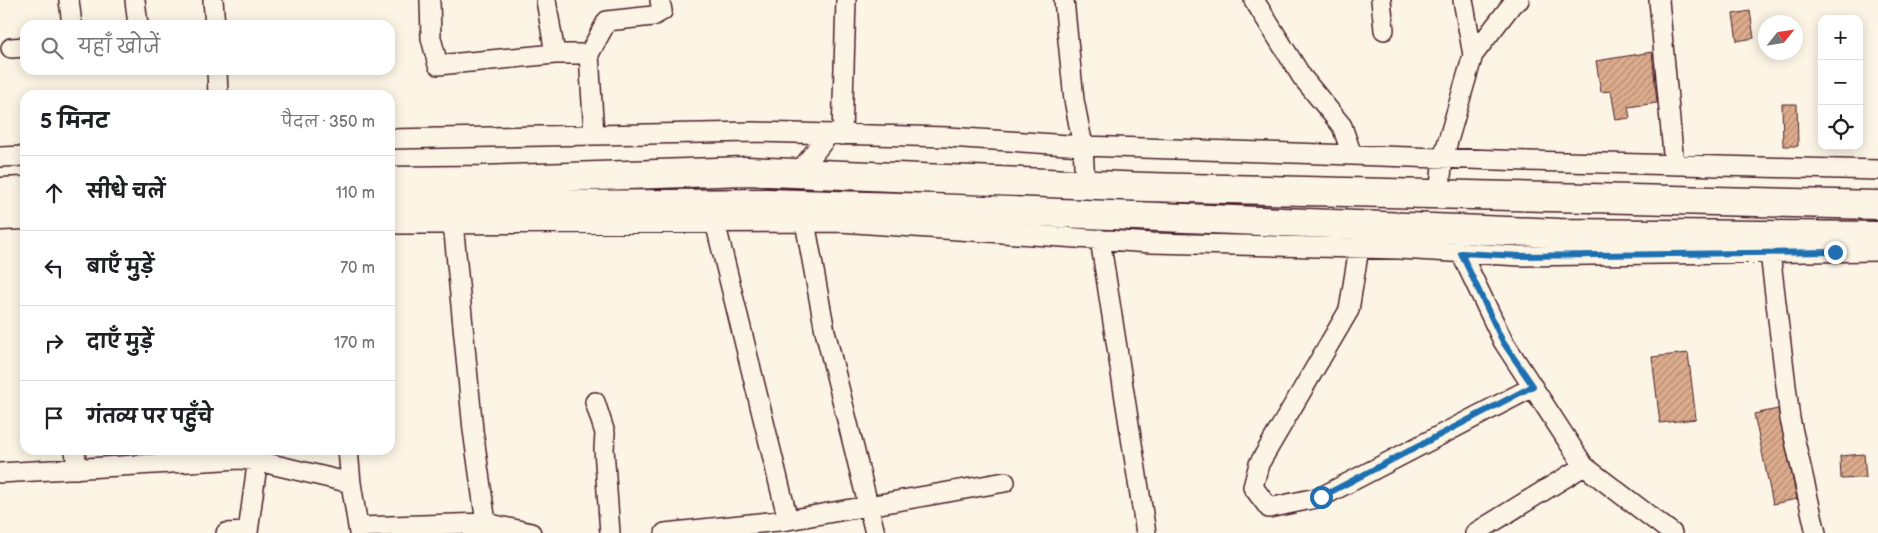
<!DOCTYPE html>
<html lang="hi">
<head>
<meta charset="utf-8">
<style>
	body { margin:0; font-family:"Balsamiq Sans","Playpen Sans Deva",sans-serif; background:#f6f6f6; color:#202124 }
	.controls { position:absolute; right:15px; top:15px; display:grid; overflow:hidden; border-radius:10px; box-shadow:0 2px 12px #0003 }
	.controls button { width:45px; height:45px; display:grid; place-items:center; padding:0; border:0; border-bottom:1px solid #e0e0e0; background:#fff; color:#202124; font:25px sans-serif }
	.compass { position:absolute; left:1758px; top:15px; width:45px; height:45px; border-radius:50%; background:#fff; box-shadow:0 2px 12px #0003; rotate:60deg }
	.stop { position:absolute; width:15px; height:15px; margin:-11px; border:4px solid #1f6fb2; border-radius:50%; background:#fff }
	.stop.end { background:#1f6fb2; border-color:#fff; box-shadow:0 1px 5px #0008 }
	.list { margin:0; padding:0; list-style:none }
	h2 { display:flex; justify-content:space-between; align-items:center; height:65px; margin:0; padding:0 20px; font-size:21px }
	h2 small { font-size:16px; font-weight:400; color:#757577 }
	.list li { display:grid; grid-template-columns:32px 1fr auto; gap:15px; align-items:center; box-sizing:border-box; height:75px; padding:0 20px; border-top:1px solid #e0e0e0 }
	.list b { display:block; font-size:19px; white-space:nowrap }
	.list em { font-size:16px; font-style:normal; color:#757577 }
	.icon { flex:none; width:28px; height:28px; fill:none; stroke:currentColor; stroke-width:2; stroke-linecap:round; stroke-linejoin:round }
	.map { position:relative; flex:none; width:1878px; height:533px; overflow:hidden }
	.search { position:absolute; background:#fff; box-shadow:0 2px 12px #0003; left:20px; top:20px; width:375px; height:55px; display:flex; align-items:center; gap:12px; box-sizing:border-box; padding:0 18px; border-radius:15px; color:#757577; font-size:19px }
	.panel { position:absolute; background:#fff; box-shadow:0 2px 12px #0003; left:20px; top:90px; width:375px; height:365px; border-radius:15px }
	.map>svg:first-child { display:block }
	.building { fill:url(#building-hatch); stroke:#4a1f2b }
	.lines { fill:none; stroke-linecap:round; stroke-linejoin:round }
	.minor-casing { stroke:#4a1f2b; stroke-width:22 }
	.highway-casing { stroke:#4a1f2b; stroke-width:31 }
	.minor { stroke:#fcf5e5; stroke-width:19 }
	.highway { stroke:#fcf5e5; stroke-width:28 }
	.route { stroke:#1f6fb2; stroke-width:6 }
</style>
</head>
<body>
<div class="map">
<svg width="1878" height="533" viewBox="0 0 1878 533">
	<defs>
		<pattern id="building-hatch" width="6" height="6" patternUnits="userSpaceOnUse" patternTransform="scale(1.25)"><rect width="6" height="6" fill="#dcac8d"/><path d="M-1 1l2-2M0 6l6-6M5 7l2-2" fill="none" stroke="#b48b73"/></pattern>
	</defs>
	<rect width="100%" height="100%" fill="#fcf5e5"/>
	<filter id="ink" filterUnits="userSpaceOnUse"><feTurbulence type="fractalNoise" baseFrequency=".02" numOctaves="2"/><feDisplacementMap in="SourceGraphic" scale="10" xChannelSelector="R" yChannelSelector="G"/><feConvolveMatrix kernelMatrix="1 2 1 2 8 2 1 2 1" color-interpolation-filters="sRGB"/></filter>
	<g filter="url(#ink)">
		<!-- building -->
		<path class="building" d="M1750 11 1754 38 1737 41 1733 14Z
			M1652 52 1657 103 1628 107 1630 118 1616 120 1611 91 1601 92 1596 61Z
			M1782 104H1797L1798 146H1783Z
			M1688 353 1696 419 1660 423 1652 357Z
			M1778 409 1797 499 1773 504 1754 414Z
			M1864 454 1866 478 1841 479 1840 456Z"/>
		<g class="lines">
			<!-- minor casing -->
			<g class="minor-casing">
				<path id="minor" d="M69 0 72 25
					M135 0 138 25
					M213 0 215 25
					M430 0 431 38 438 65 555 54H589
					M546 0 555 54
					M1064 0 1074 100 1083 146 1085 185
					M1254 0 1302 77 1342 126 1352 155
					M1381 0 1384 30
					M1659 0 1674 165
					M11 48 25 47
					M1473 55 1513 3 1519 0
					M217 70 218 95
					M594 135 589 54 607 21 653 16 662 11 660 0
					M842 135 846 0
					M390 139 754 132 948 137 1083 146 1527 161 1878 170
					M0 157 25 156
					M799 172 829 134
					M1439 195 1443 158 1473 55 1463 0
					M453 222 473 430 486 523 472 533
					M715 222 788 520
					M805 222 825 331 875 533
					M390 224 840 222 1151 243 1399 249 1520 256 1878 251
					M1100 239 1146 533
					M1359 248 1349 310 1259 464 1253 487 1269 508 1321 497 1533 387
					M1461 253 1503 341 1584 466 1672 533
					M1770 253 1790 419 1816 533
					M595 402 605 433 604 449 610 533
					M75 450 77 469
					M0 473 240 459 258 461 351 483 348 450
					M351 483 359 533
					M358 527 486 523 531 533
					M226 533 248 532 259 450
					M665 533 788 520 1005 482
					M1475 533 1584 466"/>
			</g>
			<!-- highway casing -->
			<g class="highway-casing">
				<path id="highway" d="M390 181 482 180 746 171 1146 187 1878 205
					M0 192 25 191
					M390 207 766 203 933 208 1559 233 1878 236
					M0 216 25 215"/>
			</g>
			<!-- minor -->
			<use href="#minor" class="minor"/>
			<!-- highway -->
			<use href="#highway" class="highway"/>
		</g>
	</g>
	<g class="lines" filter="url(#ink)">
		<!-- route -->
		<path class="route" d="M1321 497 1533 386 1503 342 1461 253 1520 256 1835 252"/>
	</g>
</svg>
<div class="controls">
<button>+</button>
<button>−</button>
<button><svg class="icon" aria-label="locate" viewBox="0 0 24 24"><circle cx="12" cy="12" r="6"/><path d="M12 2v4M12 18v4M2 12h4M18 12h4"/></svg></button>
</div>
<svg class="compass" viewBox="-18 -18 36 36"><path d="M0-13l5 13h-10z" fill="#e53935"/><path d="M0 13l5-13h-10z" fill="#757577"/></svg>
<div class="stop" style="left:1321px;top:497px"></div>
<div class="stop end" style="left:1835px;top:252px"></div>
<div class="search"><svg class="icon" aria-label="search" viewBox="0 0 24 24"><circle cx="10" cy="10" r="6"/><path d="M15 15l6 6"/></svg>यहाँ खोजें</div>
<section class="panel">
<h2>5 मिनट<small>पैदल · 350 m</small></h2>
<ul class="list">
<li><svg class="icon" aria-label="ahead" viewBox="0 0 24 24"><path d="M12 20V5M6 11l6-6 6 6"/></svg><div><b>सीधे चलें</b></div><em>110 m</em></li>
<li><svg class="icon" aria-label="left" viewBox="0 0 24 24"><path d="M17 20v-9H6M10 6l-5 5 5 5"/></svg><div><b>बाएँ मुड़ें</b></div><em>70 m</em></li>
<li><svg class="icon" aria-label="right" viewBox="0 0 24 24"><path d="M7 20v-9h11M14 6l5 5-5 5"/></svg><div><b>दाएँ मुड़ें</b></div><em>170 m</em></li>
<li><svg class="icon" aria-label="arrive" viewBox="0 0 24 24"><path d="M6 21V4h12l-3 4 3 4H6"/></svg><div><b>गंतव्य पर पहुँचे</b></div></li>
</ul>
</section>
</div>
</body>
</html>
